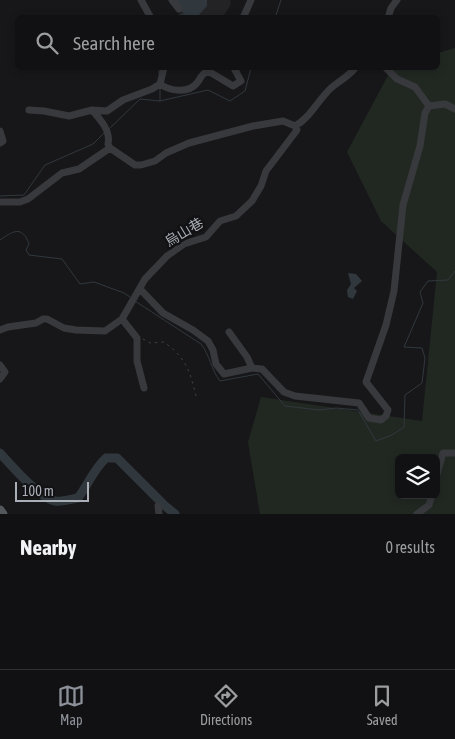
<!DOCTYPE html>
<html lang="en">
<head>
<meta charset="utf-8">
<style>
	body { margin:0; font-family:"Asap Condensed","Noto Sans TC",sans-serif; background:#1e1f21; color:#f1f3f6 }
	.controls { position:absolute; right:15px; bottom:15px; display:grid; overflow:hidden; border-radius:8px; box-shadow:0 2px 8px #0003 }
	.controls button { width:45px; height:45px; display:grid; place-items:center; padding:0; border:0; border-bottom:1px solid #303133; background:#111113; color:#f1f3f6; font:25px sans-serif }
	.scale { position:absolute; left:15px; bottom:12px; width:74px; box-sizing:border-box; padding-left:5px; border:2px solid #aaafb7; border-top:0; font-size:14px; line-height:18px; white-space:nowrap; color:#aaafb7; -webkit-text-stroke:4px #121214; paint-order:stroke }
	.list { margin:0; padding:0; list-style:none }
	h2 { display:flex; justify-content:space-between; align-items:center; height:65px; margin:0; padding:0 20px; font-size:21px }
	h2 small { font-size:16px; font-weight:400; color:#9c9da0 }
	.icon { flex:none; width:28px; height:28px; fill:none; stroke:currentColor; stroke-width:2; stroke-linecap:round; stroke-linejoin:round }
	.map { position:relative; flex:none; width:455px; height:514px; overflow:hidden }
	.search { position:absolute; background:#111113; box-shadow:0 2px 8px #0003; left:15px; right:15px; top:15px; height:55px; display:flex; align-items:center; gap:12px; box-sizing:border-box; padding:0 18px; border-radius:8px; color:#9c9da0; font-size:19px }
	.sheet { height:155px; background:#111113 }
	nav { display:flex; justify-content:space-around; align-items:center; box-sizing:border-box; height:70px; border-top:1px solid #303133; background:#111113; font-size:14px; color:#9c9da0 }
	nav a { display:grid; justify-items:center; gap:2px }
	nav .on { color:#8c9099 }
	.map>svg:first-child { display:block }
	.built { fill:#232326 }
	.green { fill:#212822; fill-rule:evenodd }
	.water { fill:#30383e }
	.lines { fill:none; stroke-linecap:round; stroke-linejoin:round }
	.stream { stroke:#30383e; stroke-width:1 }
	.river { stroke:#30383e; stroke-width:9 }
	.path { stroke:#3e4044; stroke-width:1; stroke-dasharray:2.5 4; stroke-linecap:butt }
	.minor { stroke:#38393d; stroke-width:7 }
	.major { stroke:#54575c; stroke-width:9 }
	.labels { text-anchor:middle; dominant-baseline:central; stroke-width:5; stroke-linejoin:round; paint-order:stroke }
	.street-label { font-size:14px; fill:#aaafb7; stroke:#121214 }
</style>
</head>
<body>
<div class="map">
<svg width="455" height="514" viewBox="0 0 455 514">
	<rect width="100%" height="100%" fill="#171719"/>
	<!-- built -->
	<path class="built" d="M169 0H230L231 4 223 17H183Z"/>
	<!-- green -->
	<path class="green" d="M455 48V514H260L248 442 261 397 422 421 437 272 381 221 347 152 392 68H438V53ZM399 458H436V495H399Z"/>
	<!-- water -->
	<path class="water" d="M176 0H207V6L197 17H185Z
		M348 273 356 274 362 281 354 288 357 291 353 299 348 297 347 290 351 284Z"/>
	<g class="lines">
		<!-- stream -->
		<path class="stream" d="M166 18 184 14
			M275 18 281 0
			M159 68V74
			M160 101 208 90 230 101 245 91 251 68
			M109 129 140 99 160 101V88
			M0 196 24 195 45 165 93 144 104 133
			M0 240C12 232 22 224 29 244L26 250 29 255 62 259 80 284 94 282 124 293 130 297
			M135 301 201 344C210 355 211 370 220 381L258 374 285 406 319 410 336 408 358 410 376 441 392 435 404 427 405 395 422 383 425 358 422 348 404 347 423 303 420 292 428 281 448 280 455 271"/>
		<!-- river -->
		<path class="river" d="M0 453C10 464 40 499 55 501 62 502 71 499 78 498 88 485 93 470 106 458H117L164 505 175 514"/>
		<!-- path -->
		<path class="path" d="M143 339 150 343 164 342C186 358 190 371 196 396"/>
		<!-- minor -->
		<path class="minor" d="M141 0 151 18
			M172 0 179 9
			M243 18 251 0
			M388 18 391 8 397 0
			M386 68 397 79 415 87 429 106 445 104 455 109
			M160 84 164 68
			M29 110 44 111 69 116 92 110 107 111 123 100 152 89 160 84C170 91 188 94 197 83 201 78 201 74 208 71L233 86 241 81 234 68
			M295 126C311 117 318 100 331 88 339 81 348 77 355 68
			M0 131 3 141 0 143
			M0 202H20L28 199 62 173 79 169 110 148 108 144C111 131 100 119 92 110
			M140 289 163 313 193 330 208 341 213 350 216 364 224 374 252 368 262 369 284 392 295 396 359 403 369 418 381 420 386 416 388 410 366 382 386 325 394 291 403 205 420 146 425 113 429 106
			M122 319 137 338V361L144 388
			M0 330 8 327 36 323 43 319H47L64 328 76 330 105 331 122 319 145 279 167 256 184 244 206 237 220 221 236 216 252 201 261 186 266 171 297 130 295 126 283 121 253 126 189 143 166 153 155 161 141 165H135L110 148
			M229 332 247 357 252 368
			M0 365 5 372 0 379
			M436 478 443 453H455
			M158 506 159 514
			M417 514 429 505 432 495"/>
		<!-- major -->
		<path class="major" d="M0 510 3 514"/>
	</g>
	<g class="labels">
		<!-- street labels -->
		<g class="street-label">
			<text transform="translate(184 232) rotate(-31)">烏山巷</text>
		</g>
	</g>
</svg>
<div class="controls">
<button><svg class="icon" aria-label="layers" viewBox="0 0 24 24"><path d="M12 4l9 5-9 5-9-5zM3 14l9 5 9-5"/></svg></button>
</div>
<div class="scale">100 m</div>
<div class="search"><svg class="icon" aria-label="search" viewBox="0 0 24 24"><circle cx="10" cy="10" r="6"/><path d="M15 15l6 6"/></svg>Search here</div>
</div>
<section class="sheet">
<h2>Nearby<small>0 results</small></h2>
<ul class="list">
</ul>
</section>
<nav>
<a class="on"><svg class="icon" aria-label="map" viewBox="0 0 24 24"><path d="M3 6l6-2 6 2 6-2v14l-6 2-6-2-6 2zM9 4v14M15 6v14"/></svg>Map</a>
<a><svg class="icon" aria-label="directions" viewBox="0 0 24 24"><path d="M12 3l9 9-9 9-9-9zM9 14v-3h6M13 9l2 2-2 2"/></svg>Directions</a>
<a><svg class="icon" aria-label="saved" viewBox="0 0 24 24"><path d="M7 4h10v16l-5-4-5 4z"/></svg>Saved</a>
</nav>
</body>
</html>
